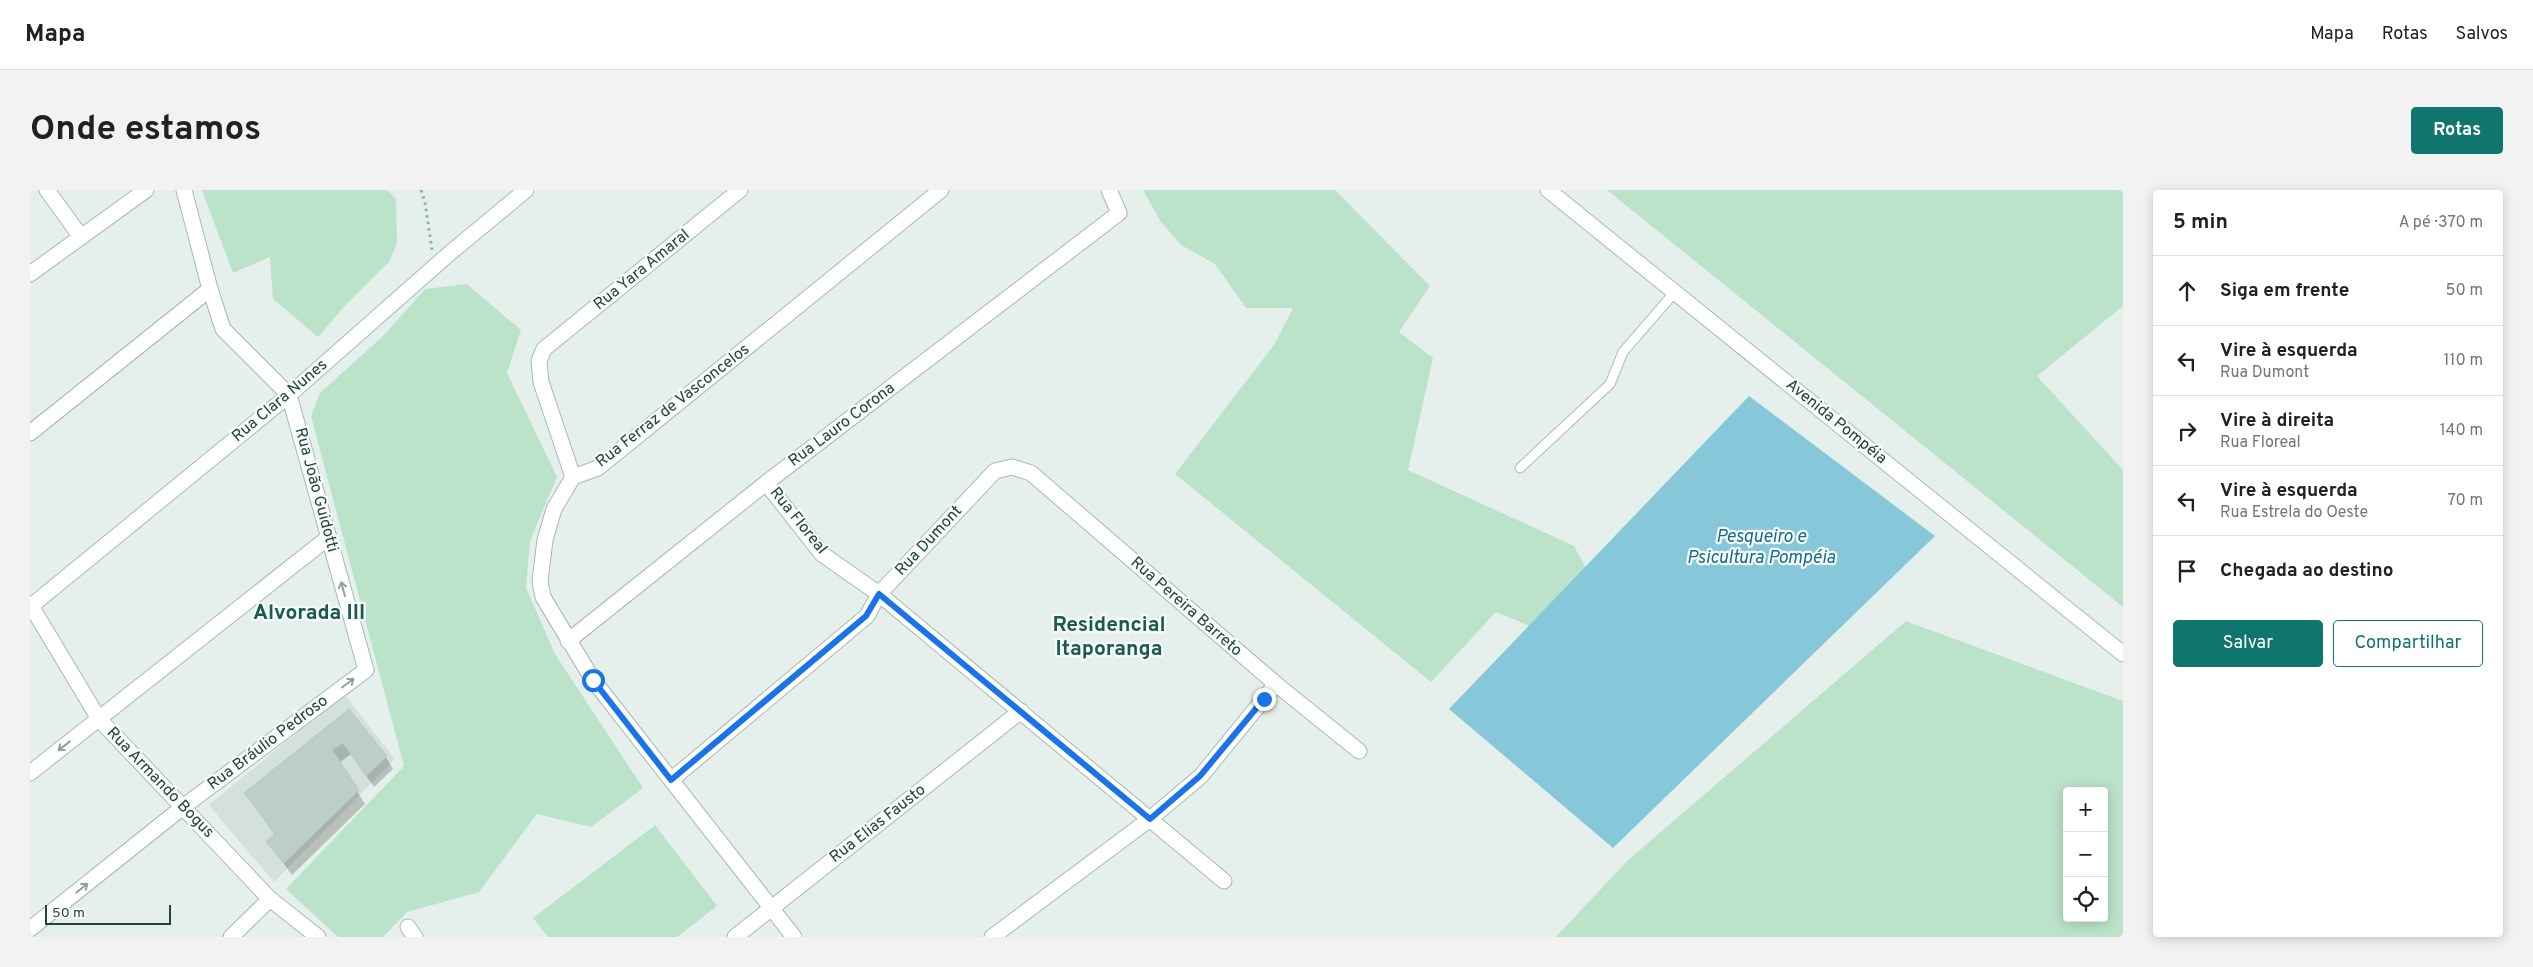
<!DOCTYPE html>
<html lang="pt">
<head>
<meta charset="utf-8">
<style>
	body { margin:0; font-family:Overpass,sans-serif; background:#f2f2f2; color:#202124 }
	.controls { position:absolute; right:15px; bottom:15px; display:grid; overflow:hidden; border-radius:5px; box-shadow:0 2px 12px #0003 }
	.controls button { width:45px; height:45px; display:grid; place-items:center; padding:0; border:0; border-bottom:1px solid #e0e0e0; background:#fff; color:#202124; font:25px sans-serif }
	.scale { position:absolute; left:15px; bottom:12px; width:126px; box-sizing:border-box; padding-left:5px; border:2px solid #21443e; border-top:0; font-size:14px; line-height:18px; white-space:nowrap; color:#21443e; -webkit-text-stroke:4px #f6fbf9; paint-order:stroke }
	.stop { position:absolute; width:15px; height:15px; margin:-11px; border:4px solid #1a73e8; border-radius:50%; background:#fff }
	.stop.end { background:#1a73e8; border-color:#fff; box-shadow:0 1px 5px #0008 }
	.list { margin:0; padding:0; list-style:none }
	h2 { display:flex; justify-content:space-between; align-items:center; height:65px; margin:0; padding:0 20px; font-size:21px }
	h2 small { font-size:16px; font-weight:400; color:#757577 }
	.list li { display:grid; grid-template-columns:32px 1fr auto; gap:15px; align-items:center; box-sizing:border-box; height:70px; padding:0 20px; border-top:1px solid #e0e0e0 }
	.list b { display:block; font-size:19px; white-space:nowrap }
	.list p { margin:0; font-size:16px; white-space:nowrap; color:#757577 }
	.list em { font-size:16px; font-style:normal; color:#757577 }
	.actions { display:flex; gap:10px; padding:15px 20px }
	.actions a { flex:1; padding:11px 0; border:1px solid #0f766e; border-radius:5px; text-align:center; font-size:18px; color:#0f766e }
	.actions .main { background:#0f766e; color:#fff }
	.icon { flex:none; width:28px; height:28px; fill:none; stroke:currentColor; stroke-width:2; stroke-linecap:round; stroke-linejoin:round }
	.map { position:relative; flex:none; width:2093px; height:747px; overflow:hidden; border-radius:5px }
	header { display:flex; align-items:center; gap:30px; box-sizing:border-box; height:70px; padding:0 25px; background:#fff; border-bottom:1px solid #e0e0e0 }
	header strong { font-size:24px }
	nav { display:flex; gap:28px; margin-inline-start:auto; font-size:18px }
	.intro { display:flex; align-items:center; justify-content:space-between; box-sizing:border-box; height:120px; padding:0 30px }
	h1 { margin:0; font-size:35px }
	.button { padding:12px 22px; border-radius:5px; background:#0f766e; color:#fff; font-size:18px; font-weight:700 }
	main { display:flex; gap:30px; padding:0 30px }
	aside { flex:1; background:#fff; border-radius:5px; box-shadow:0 2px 12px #0003 }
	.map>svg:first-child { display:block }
	.built { fill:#d3e0db }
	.green { fill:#bbe3c9; fill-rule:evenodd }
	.water { fill:#87c7da }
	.shadow { fill:#0003 }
	.building { fill:#bccec8; stroke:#b6cac4 }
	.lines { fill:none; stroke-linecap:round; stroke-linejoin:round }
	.lane-casing { stroke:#a6b9b4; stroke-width:11 }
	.street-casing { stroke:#a6b9b4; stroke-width:17 }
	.secondary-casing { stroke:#a2bdb6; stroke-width:17 }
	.path { stroke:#81b7ab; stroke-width:3; stroke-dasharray:2.5 4; stroke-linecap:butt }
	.lane { stroke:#fff; stroke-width:9 }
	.street { stroke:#fff; stroke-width:15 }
	.secondary { stroke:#fff; stroke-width:15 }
	.oneway { stroke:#90a29e }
	.route { stroke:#1a73e8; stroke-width:6 }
	.labels { text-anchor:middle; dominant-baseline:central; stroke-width:4.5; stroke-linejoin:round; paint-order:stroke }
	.street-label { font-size:16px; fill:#21443e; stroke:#f6fbf9 }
	.water-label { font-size:18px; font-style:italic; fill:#136b89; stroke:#f6fbf9 }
	.district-label { font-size:21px; font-weight:bold; fill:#1a5a4f; stroke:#f6fbf9 }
</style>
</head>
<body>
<header>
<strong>Mapa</strong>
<nav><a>Mapa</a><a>Rotas</a><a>Salvos</a></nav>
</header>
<div class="intro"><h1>Onde estamos</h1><a class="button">Rotas</a></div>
<main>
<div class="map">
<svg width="2093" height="747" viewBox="0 0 2093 747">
	<rect width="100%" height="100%" fill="#e5f0ec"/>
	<!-- built -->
	<path class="built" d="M314 504 365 569 244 692 179 615Z"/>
	<!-- green -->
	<path class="green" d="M172 0H357L366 9 367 54 359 72 313 118 288 147 243 109 240 67 203 83Z
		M1113 0H1305L1400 96 1369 142 1403 168 1378 280 1544 356 1580 422 1564 463 1466 422 1401 492 1145 284 1244 155 1263 118H1216L1185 74 1151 55 1131 32Z
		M1577 0H2093V116L2007 186 2093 280V417Z
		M437 94 491 140 477 183 527 287 500 351 496 398 525 464 613 598 561 637 507 624 449 702 377 722 353 747H308L256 699 374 576 281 226 290 203 352 147 395 99Z
		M1876 431 2093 511V747H1526L1597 671ZM2037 601H2074V728H2037Z
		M625 635 687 716 647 747H518L503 728Z"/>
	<!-- water -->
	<path class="water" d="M1719 206 1905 346 1583 658 1419 519Z"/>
	<!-- shadow -->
	<path class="shadow" d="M319 520 356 567 363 579 344 597 321 564 309 573 335 614 262 685 238 652 245 645 216 603Z"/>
	<!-- building -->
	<path class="building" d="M319 519 357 566 336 586 313 553 302 560 329 600 254 673 236 652 245 643 214 603Z"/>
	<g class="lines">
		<!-- lane casing -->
		<g class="lane-casing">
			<path id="lane" d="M1490 278 1580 194 1593 162 1645 102"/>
		</g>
		<!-- street casing -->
		<g class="street-casing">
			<path id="street" d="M17 0 51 47
				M0 84 116 0
				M0 243 180 99
				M543 287 511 192 509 171 514 159 710 0
				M736 293 792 364 849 404 1194 691
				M0 414 69 529 240 709 288 747
				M538 451 736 293 1089 23 1079 0
				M0 583 299 347
				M641 590 837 426 849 404 965 281 982 277 1001 283 1246 494 1329 561
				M378 737 385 747
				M0 739 153 617 336 480 259 205 193 139 180 99 154 0
				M201 747 240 709
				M705 747 991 521
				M764 747 563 490 513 407 510 391 515 350 524 319 543 287 568 278 911 0
				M962 747 1120 629 1171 586 1246 494"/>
		</g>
		<!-- secondary casing -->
		<g class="secondary-casing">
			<path id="secondary" d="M1518 0 2093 464
				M0 417 259 205 420 63 496 0"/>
		</g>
		<!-- path -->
		<path class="path" d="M391 0 395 12 402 60"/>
		<!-- lane -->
		<use href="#lane" class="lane"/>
		<!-- street -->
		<use href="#street" class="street"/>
		<!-- secondary -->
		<use href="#secondary" class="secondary"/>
	</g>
	<!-- one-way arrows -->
	<defs><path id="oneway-shaft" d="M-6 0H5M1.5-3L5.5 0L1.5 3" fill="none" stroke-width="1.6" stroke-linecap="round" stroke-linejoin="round" transform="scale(1.25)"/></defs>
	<g class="oneway">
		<use href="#oneway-shaft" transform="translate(313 399) rotate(-105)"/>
		<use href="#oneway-shaft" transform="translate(318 493) rotate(-37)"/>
		<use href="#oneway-shaft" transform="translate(34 556) rotate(142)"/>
		<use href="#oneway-shaft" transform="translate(52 698) rotate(-39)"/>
	</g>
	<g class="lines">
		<!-- route -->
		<path class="route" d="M563 490 641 590 836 426 849 404 1120 629 1170 586 1234 509"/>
	</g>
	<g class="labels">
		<!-- street labels -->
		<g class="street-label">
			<text transform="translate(612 80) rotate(-39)">Rua Yara Amaral</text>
			<text transform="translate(250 211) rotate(-40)">Rua Clara Nunes</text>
			<text transform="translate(643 216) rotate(-38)">Rua Ferraz de Vasconcelos</text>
			<text transform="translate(1806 232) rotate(39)">Avenida Pompéia</text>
			<text transform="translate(812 235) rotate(-37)">Rua Lauro Corona</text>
			<text transform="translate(286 300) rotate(75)">Rua João Guidotti</text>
			<text transform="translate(768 331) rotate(51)">Rua Floreal</text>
			<text transform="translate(899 351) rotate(-47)">Rua Dumont</text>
			<text transform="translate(1156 417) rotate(41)">Rua Pereira Barreto</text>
			<text transform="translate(238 553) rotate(-37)">Rua Bráulio Pedroso</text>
			<text transform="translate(130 593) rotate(46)">Rua Armando Bogus</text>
			<text transform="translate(848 634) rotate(-38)">Rua Elias Fausto</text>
		</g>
		<!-- water labels -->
		<g class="water-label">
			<text x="1731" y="347">Pesqueiro e<tspan x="1731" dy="21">Psicultura Pompéia</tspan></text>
		</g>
		<!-- district labels -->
		<g class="district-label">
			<text x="279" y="423">Alvorada III</text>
			<text x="1079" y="435">Residencial<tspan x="1079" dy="24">Itaporanga</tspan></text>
		</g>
	</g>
</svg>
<div class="controls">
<button>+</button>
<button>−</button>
<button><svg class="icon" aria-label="locate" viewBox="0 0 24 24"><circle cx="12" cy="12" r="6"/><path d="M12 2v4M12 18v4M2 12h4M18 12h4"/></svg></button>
</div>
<div class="scale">50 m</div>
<div class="stop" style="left:563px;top:490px"></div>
<div class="stop end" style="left:1234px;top:509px"></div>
</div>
<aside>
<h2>5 min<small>A pé · 370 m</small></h2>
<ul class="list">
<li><svg class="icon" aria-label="ahead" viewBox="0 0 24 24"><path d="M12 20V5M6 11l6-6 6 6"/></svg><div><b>Siga em frente</b></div><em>50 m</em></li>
<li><svg class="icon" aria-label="left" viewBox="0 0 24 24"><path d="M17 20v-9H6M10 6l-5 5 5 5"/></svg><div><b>Vire à esquerda</b><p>Rua Dumont</p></div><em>110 m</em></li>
<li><svg class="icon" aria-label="right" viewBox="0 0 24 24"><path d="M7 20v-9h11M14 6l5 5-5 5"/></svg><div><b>Vire à direita</b><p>Rua Floreal</p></div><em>140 m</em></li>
<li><svg class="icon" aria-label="left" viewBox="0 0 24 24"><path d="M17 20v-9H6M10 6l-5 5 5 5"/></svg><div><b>Vire à esquerda</b><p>Rua Estrela do Oeste</p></div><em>70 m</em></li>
<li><svg class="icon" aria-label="arrive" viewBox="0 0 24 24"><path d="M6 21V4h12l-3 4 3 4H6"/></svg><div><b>Chegada ao destino</b></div></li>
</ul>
<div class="actions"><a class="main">Salvar</a><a>Compartilhar</a></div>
</aside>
</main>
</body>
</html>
